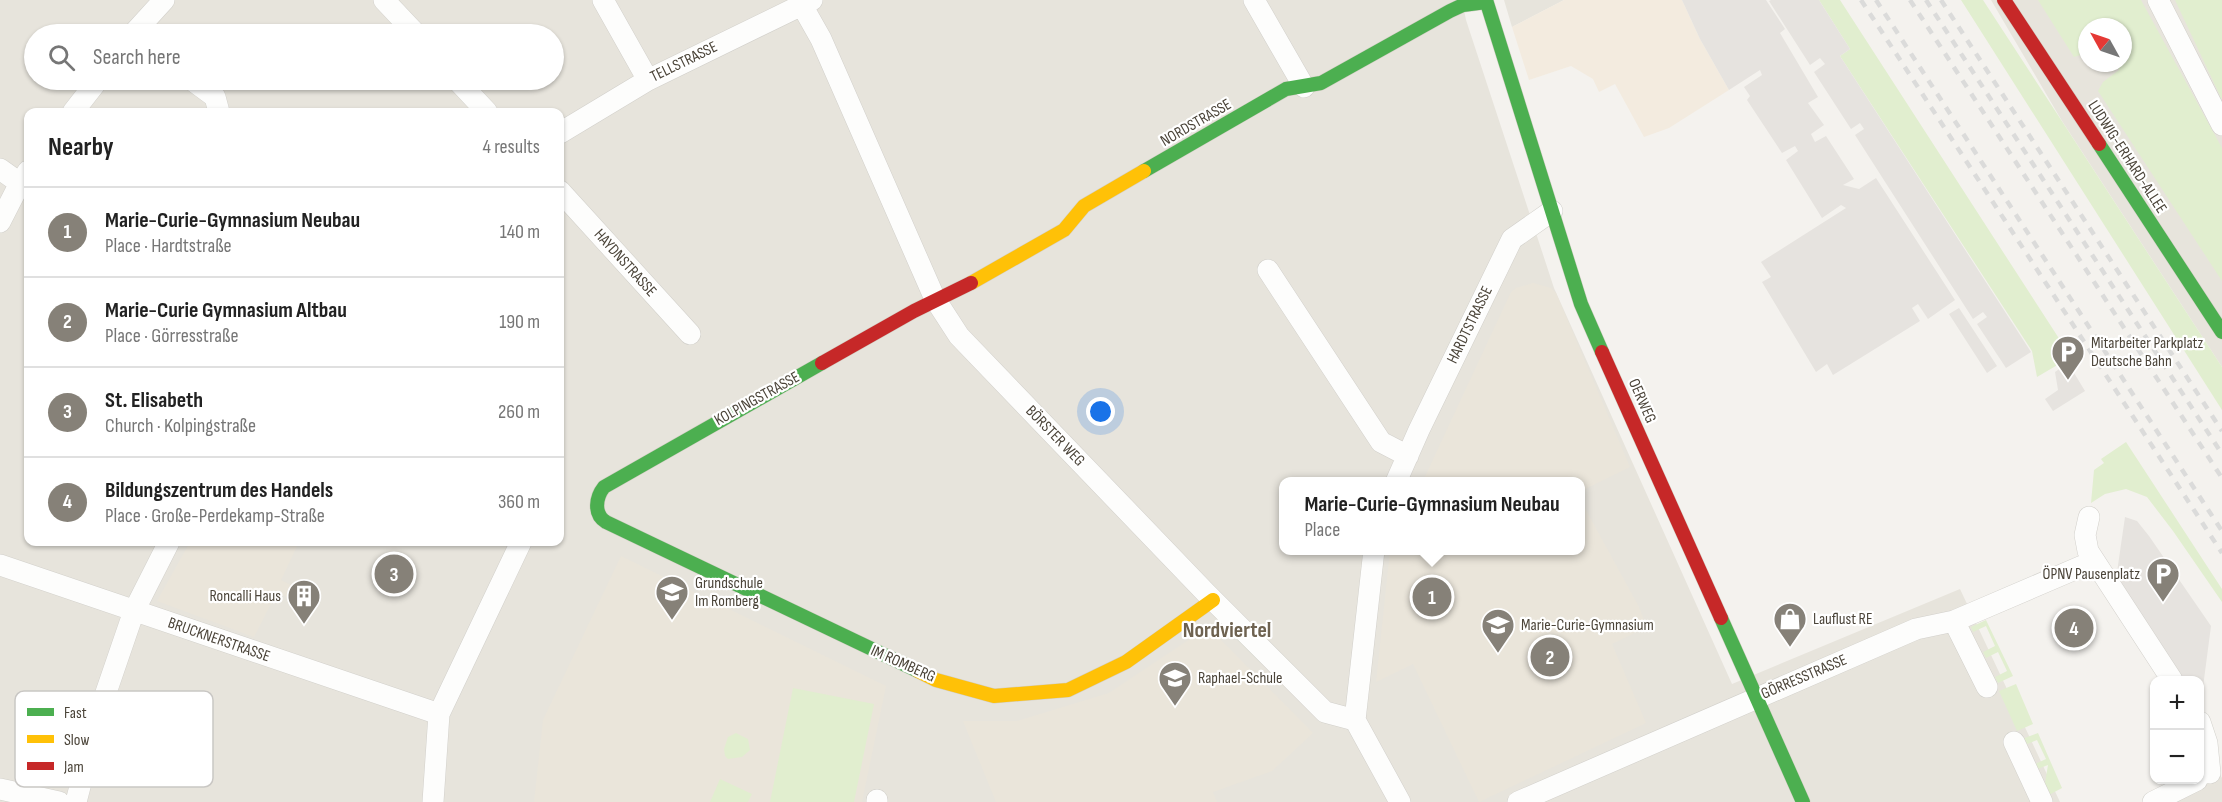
<!DOCTYPE html>
<html lang="en">
<head>
<meta charset="utf-8">
<style>
	body { margin:0; font-family:"Sofia Sans Condensed",sans-serif; background:#f2f2f2; color:#222 }
	.controls { position:absolute; right:18px; bottom:18px; display:grid; overflow:hidden; border-radius:12px; box-shadow:0 2px 4px #0004 }
	.controls button { width:54px; height:54px; display:grid; place-items:center; padding:0; border:0; border-bottom:2px solid #e0e0e0; background:#fff; color:#222; font:30px sans-serif }
	.compass { position:absolute; left:2078px; top:18px; width:54px; height:54px; border-radius:50%; background:#fff; box-shadow:0 2px 4px #0004; rotate:310deg }
	.you { position:absolute; left:1101px; top:412px; width:21px; height:21px; margin:-15px; border:4px solid #fff; border-radius:50%; background:#1a73e8; box-shadow:0 0 0 9px #1a73e833 }
	.badge { display:grid; place-items:center; width:39px; height:39px; border-radius:50%; background:#868178; color:#fff; font-size:20px; font-weight:700 }
	.pin { position:absolute; translate:-50% -50%; border:3px solid #fff; box-shadow:0 2px 6px #0006 }
	.popup { position:absolute; left:1279px; top:477px; width:306px; height:78px; box-sizing:border-box; display:grid; place-content:center; border-radius:12px; background:#fff; filter:drop-shadow(0 2px 4px #0005); font-size:20px; white-space:nowrap; color:#767676 }
	.popup b { font-size:22px; color:#222 }
	.popup::after { content:''; position:absolute; left:50%; top:100%; margin-left:-12px; border:12px solid transparent; border-top-color:#fff }
	.list { margin:0; padding:0; list-style:none }
	h2 { display:flex; justify-content:space-between; align-items:center; height:78px; margin:0; padding:0 24px; font-size:26px }
	h2 small { font-size:20px; font-weight:400; color:#767676 }
	.list li { display:grid; grid-template-columns:39px 1fr auto; gap:18px; align-items:center; box-sizing:border-box; height:90px; padding:0 24px; border-top:2px solid #e0e0e0 }
	.list b { display:block; font-size:22px; white-space:nowrap }
	.list p { margin:0; font-size:20px; white-space:nowrap; color:#767676 }
	.list em { font-size:20px; font-style:normal; color:#767676 }
	.icon { flex:none; width:33px; height:33px; fill:none; stroke:currentColor; stroke-width:2; stroke-linecap:round; stroke-linejoin:round }
	.map { position:relative; flex:none; width:2222px; height:802px; overflow:hidden }
	.search { position:absolute; background:#fff; box-shadow:0 2px 4px #0004; left:24px; top:24px; width:540px; height:66px; display:flex; align-items:center; gap:15px; box-sizing:border-box; padding:0 21px; border-radius:33px; color:#767676; font-size:22px }
	.panel { position:absolute; background:#fff; box-shadow:0 2px 4px #0004; left:24px; top:108px; width:540px; height:438px; border-radius:12px }
	.map>svg:first-child { display:block }
	.residential { fill:#e7e4dc; fill-rule:evenodd }
	.commercial { fill:#f3ebdf }
	.education { fill:#eae5da }
	.green { fill:#e1eecf }
	.parking { fill:#e6e3df }
	.lines { fill:none; stroke-linecap:round; stroke-linejoin:round }
	.street-casing { stroke:#d2d0cb; stroke-width:22 }
	.fast-casing { stroke:#d3cfc5; stroke-width:15 }
	.slow-casing { stroke:#d3cfc5; stroke-width:15 }
	.jam-casing { stroke:#d3cfc5; stroke-width:15 }
	.street { stroke:#fdfdfc; stroke-width:21 }
	.fast { stroke:#4caf50; stroke-width:14 }
	.slow { stroke:#ffc107; stroke-width:14 }
	.jam { stroke:#c62828; stroke-width:14 }
	.rail { stroke:#dbdbda; stroke-width:4.5; stroke-dasharray:8 8; stroke-linecap:butt }
	.labels { text-anchor:middle; dominant-baseline:central; stroke-width:4.5; stroke-linejoin:round; paint-order:stroke }
	.street-label { font-size:16px; fill:#4b4439; stroke:#fff }
	.poi-label { font-size:16px; fill:#4b4439; stroke:#fff; text-anchor:start }
	.district-label { font-size:22px; font-weight:bold; fill:#6e6250; stroke:#fff }
	.key { fill:#fff; stroke:#c9c7c4; stroke-width:1.5 }
	.key-label { font-size:16px; fill:#4b4439 }
</style>
</head>
<body>
<div class="map">
<svg width="2222" height="802" viewBox="0 0 2222 802">
	<rect width="100%" height="100%" fill="#f4f2ee"/>
	<!-- residential -->
	<path class="residential" d="M0 0H1462L1466 20 1554 288 1732 684 1960 589 2060 802H0ZM34 34H554V80H34ZM28 112H560V542H28ZM1284 482H1580V550H1284Z
		M1504 0H1564L1512 27Z
		M1991 0H2222V367L2062 121ZM2087 27H2123V63H2087Z
		M2214 766 2222 778V802H2166Z"/>
	<!-- commercial -->
	<path class="commercial" d="M1564 0H1682L1700 39 1729 90 1669 128 1644 137 1615 84 1599 92 1593 79 1571 66 1529 80 1512 27Z"/>
	<!-- education -->
	<path class="education" d="M1533 283 1551 288 1556 293 1630 467 1581 491 1580 482 1423 481 1511 292 1516 288Z
		M1581 501 1639 607 1647 627 1612 644 1646 723 1479 802 1413 664 1376 682 1390 551 1580 550Z
		M190 542H299L281 580 299 589 293 600 277 592 254 637 157 601Z
		M621 556 886 686 862 802H534L543 720Z
		M1208 627 1313 733 1272 771 1213 792 1217 802H996L963 721H1017L1109 693Z"/>
	<!-- green -->
	<path class="green" d="M1819 0H1840L2071 357 2037 377 2032 351 1840 56 1850 49Z
		M1961 0H1983L2222 367V410Z
		M2038 0H2141L2222 148V281L2098 91 2103 82 2119 70 2115 63H2123V27H2087V53L2074 57Z
		M2175 0H2222V100Z
		M2126 442 2222 589V602L2173 531 2147 497 2126 489 2105 494 2091 503 2094 470 2104 463 2101 459Z
		M1986 620 2013 676 1998 683 1995 677 2007 671 1998 652 1986 658 1983 652 1995 646 1986 626 1973 632 1971 627Z
		M2016 684 2033 724 2017 731 1999 691Z
		M793 688 874 704 854 802H770Z
		M736 733 748 739 750 750 742 757 728 759 725 756 724 749 728 737Z
		M2038 733 2062 788 2047 796 2044 789 2048 765 2035 770 2033 765 2046 759 2037 740 2025 745 2022 739Z
		M720 779 752 794 748 802H710Z"/>
	<!-- parking -->
	<path class="parking" d="M1682 0H1766L1785 29 1780 33 1818 97 1808 103 1824 125 1811 134 1815 142 1826 136 1854 179 1843 185 1859 189 1876 178 1955 300 1928 319 1918 304 1912 308 1920 321 1833 375 1827 364 1816 372 1762 282 1771 277 1761 262 1846 208 1841 205 1822 218 1786 160 1798 151 1795 146 1782 153 1747 100 1750 96 1744 87 1762 75 1760 70 1729 90 1700 39Z
		M1771 0H1819L1850 49 1840 56 2031 352 2006 368 1977 324 1987 317 1983 312 1973 319 1855 135 1864 129 1860 123 1851 129 1814 72 1825 64 1820 58 1810 65 1769 1Z
		M1959 308 1997 366 1987 373 1949 314Z
		M2068 363 2085 391 2053 411 2045 399 2058 390 2055 372Z
		M2125 517 2137 521 2149 536 2211 626 2200 710V680H2182L2116 579Z"/>
	<g class="lines">
		<!-- street casing -->
		<g class="street-casing">
			<path id="street" d="M384 0 416 34
				M603 0 648 80
				M799 0 821 39 935 299 959 336 1206 593 1325 712 1355 720 1400 802
				M1254 0 1304 87
				M2158 0 2222 125
				M133 34 164 0
				M192 80 215 97 219 112
				M457 80 487 112
				M73 112 98 80
				M560 133 648 80 812 0
				M0 169 28 189
				M560 191 690 334
				M0 222 20 183 28 171
				M1268 270 1381 442 1408 456
				M1396 482 1419 430 1512 239 1552 211
				M2089 517 2085 535 2088 551 2172 680
				M0 565 439 714
				M1954 621 1987 687
				M1355 720 1374 550
				M2200 722 2207 743 2210 773
				M2014 742 2042 802
				M0 789 59 802
				M76 802 100 710 134 611 169 542
				M433 802 439 714 521 542
				M877 802V800
				M1518 802 1916 629 1954 621 2094 561
				M2153 802 2197 780"/>
		</g>
		<!-- fast casing -->
		<g class="fast-casing">
			<path id="fast" d="M1486 0 1581 304 1602 352
				M2099 144 2222 332
				M1144 171 1286 89 1321 83 1450 11 1463 5 1486 2
				M822 363 604 487C596 497 593 514 606 522L918 671
				M1721 618 1803 802"/>
		</g>
		<!-- slow casing -->
		<g class="slow-casing">
			<path id="slow" d="M971 283 1064 230 1084 206 1144 171
				M918 671 936 680 994 696 1068 690 1126 662 1213 600"/>
		</g>
		<!-- jam casing -->
		<g class="jam-casing">
			<path id="jam" d="M2004 0 2099 144
				M1602 352 1721 618
				M822 363 914 311 971 283"/>
		</g>
		<!-- street -->
		<use href="#street" class="street"/>
		<!-- fast -->
		<use href="#fast" class="fast"/>
		<!-- slow -->
		<use href="#slow" class="slow"/>
		<!-- jam -->
		<use href="#jam" class="jam"/>
		<!-- rail -->
		<path class="rail" d="M1861 0 2222 553
			M1876 0 2222 531
			M1910 0 2222 478
			M1926 0 2222 454
			M1941 0 2222 431"/>
	</g>
	<!-- icons -->
	<defs>
		<g id="parking-pin" transform="scale(1.725)"><path d="M0 17L-7.5 6A9.5 9.5 0 1 1 7.5 6Z" fill="#868178" stroke="#fff"/><path d="M-3.5-5.5H1a3.5 3.5 0 0 1 0 7H-1V5.5H-3.5ZM-1-3.4V-.6H.8a1.4 1.4 0 0 0 0-2.8Z" fill="#fff"/></g>
		<g id="school-pin" transform="scale(1.725)"><path d="M0 17L-7.5 6A9.5 9.5 0 1 1 7.5 6Z" fill="#868178" stroke="#fff"/><path d="M0-5L7-2L0 1L-7-2ZM-4 1L0 2.5L4 1V4Q0 6-4 4Z" fill="#fff"/></g>
		<g id="building-pin" transform="scale(1.725)"><path d="M0 17L-7.5 6A9.5 9.5 0 1 1 7.5 6Z" fill="#868178" stroke="#fff"/><path d="M-4-6H4V6H1V3H-1V6H-4ZM-2.5-4.3h1.7v1.8h-1.7ZM.8-4.3h1.7v1.8H.8ZM-2.5-1h1.7V.8h-1.7ZM.8-1h1.7V.8H.8Z" fill="#fff"/></g>
		<g id="shop-pin" transform="scale(1.725)"><path d="M0 17L-7.5 6A9.5 9.5 0 1 1 7.5 6Z" fill="#868178" stroke="#fff"/><path d="M-5-2.5h2.3a2.7 3.5 0 0 1 5.4 0H5L5.5 6h-11ZM-1.5-2.5h3a1.5 2.3 0 0 0-3 0Z" fill="#fff"/></g>
	</defs>
	<g fill-rule="evenodd">
		<use href="#parking-pin" x="2068" y="352"/>
		<use href="#parking-pin" x="2163" y="574"/>
		<use href="#school-pin" x="672" y="592"/>
		<use href="#building-pin" x="304" y="596"/>
		<use href="#shop-pin" x="1790" y="619"/>
		<use href="#school-pin" x="1498" y="625"/>
		<use href="#school-pin" x="1175" y="678"/>
	</g>
	<g class="labels">
		<!-- street labels -->
		<g class="street-label">
			<text transform="translate(684 62) rotate(-26)">TELLSTRASSE</text>
			<text transform="translate(1196 123) rotate(-30)">NORDSTRASSE</text>
			<text transform="translate(2127 157) rotate(57)">LUDWIG-ERHARD-ALLEE</text>
			<text transform="translate(625 263) rotate(48)">HAYDNSTRASSE</text>
			<text transform="translate(1470 325) rotate(-64)">HARDTSTRASSE</text>
			<text transform="translate(757 399) rotate(-29)">KOLPINGSTRASSE</text>
			<text transform="translate(1642 401) rotate(66)">OERWEG</text>
			<text transform="translate(1055 436) rotate(46)">BÖRSTER WEG</text>
			<text transform="translate(219 640) rotate(19)">BRUCKNERSTRASSE</text>
			<text transform="translate(903 664) rotate(24)">IM ROMBERG</text>
			<text transform="translate(1804 677) rotate(-23)">GÖRRESSTRASSE</text>
		</g>
		<!-- poi labels -->
		<g class="poi-label">
			<text x="2091" y="343">Mitarbeiter Parkplatz<tspan x="2091" dy="18">Deutsche Bahn</tspan></text>
			<text x="2140" y="574" text-anchor="end">ÖPNV Pausenplatz</text>
			<text x="695" y="583">Grundschule<tspan x="695" dy="18">Im Romberg</tspan></text>
			<text x="281" y="596" text-anchor="end">Roncalli Haus</text>
			<text x="1813" y="619">Lauflust RE</text>
			<text x="1521" y="625">Marie-Curie-Gymnasium</text>
			<text x="1198" y="678">Raphael-Schule</text>
		</g>
		<!-- district labels -->
		<g class="district-label">
			<text x="1227" y="630">Nordviertel</text>
		</g>
	</g>
	<!-- legend -->
	<rect x="15" y="691" width="198" height="96" rx="9" class="key"/>
	<rect x="27" y="708" width="27" height="8" fill="#4caf50"/>
	<rect x="27" y="735" width="27" height="8" fill="#ffc107"/>
	<rect x="27" y="762" width="27" height="8" fill="#c62828"/>
	<g class="key-label">
		<text x="64" y="718">Fast</text>
		<text x="64" y="745">Slow</text>
		<text x="64" y="772">Jam</text>
	</g>
</svg>
<div class="controls">
<button>+</button>
<button>−</button>
</div>
<svg class="compass" viewBox="-18 -18 36 36"><path d="M0-13l5 13h-10z" fill="#e53935"/><path d="M0 13l5-13h-10z" fill="#767676"/></svg>
<div class="you"></div>
<div class="pin badge" style="left:1432px;top:597px">1</div>
<div class="popup"><b>Marie-Curie-Gymnasium Neubau</b>Place</div>
<div class="pin badge" style="left:1550px;top:657px">2</div>
<div class="pin badge" style="left:394px;top:574px">3</div>
<div class="pin badge" style="left:2074px;top:628px">4</div>
<div class="search"><svg class="icon" aria-label="search" viewBox="0 0 24 24"><circle cx="10" cy="10" r="6"/><path d="M15 15l6 6"/></svg>Search here</div>
<section class="panel">
<h2>Nearby<small>4 results</small></h2>
<ul class="list">
<li><span class="badge">1</span><div><b>Marie-Curie-Gymnasium Neubau</b><p>Place · Hardtstraße</p></div><em>140 m</em></li>
<li><span class="badge">2</span><div><b>Marie-Curie Gymnasium Altbau</b><p>Place · Görresstraße</p></div><em>190 m</em></li>
<li><span class="badge">3</span><div><b>St. Elisabeth</b><p>Church · Kolpingstraße</p></div><em>260 m</em></li>
<li><span class="badge">4</span><div><b>Bildungszentrum des Handels</b><p>Place · Große-Perdekamp-Straße</p></div><em>360 m</em></li>
</ul>
</section>
</div>
</body>
</html>
